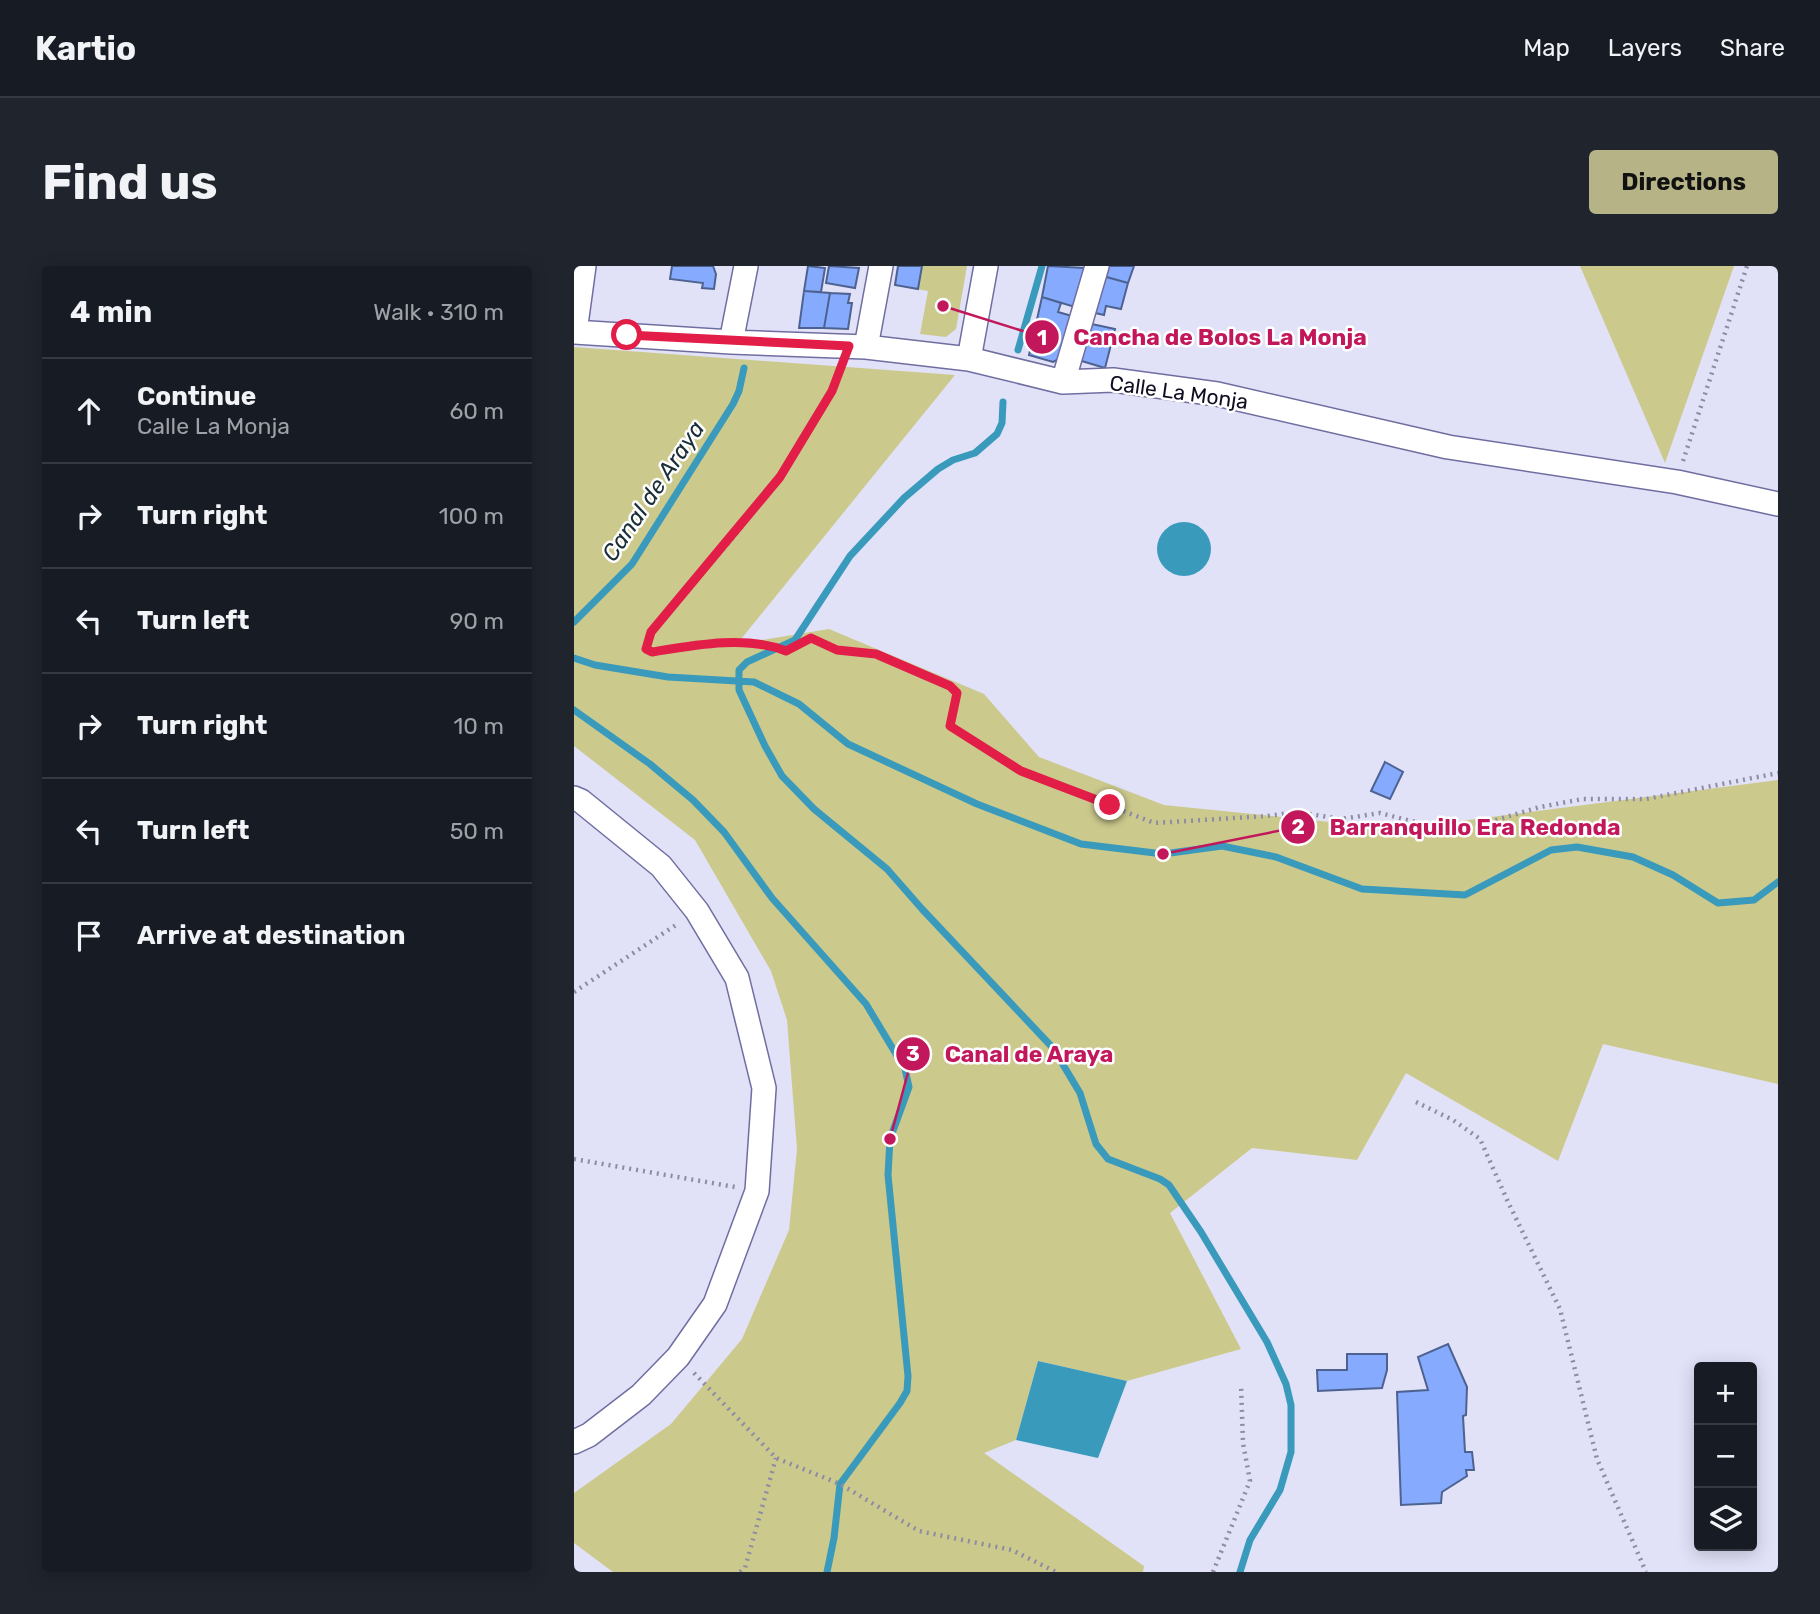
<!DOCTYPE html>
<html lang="en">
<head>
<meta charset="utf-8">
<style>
	body { margin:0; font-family:Rubik,sans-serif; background:#20242c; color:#f1f3f6 }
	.controls { position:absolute; right:21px; bottom:21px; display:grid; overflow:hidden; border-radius:7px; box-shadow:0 4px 18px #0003 }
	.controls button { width:63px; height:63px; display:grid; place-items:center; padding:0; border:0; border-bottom:2px solid #363941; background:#171b24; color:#f1f3f6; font:35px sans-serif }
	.stop { position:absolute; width:21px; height:21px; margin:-16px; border:5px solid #e11d48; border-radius:50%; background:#fff }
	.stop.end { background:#e11d48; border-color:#fff; box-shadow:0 2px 7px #0008 }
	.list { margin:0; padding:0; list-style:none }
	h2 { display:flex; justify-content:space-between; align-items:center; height:91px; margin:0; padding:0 28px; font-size:30px }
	h2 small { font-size:23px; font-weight:400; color:#9ea1a6 }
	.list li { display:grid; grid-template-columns:46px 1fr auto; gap:21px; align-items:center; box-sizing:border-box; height:105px; padding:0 28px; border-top:2px solid #363941 }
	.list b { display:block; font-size:26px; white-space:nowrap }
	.list p { margin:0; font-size:23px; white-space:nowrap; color:#9ea1a6 }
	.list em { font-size:23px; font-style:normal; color:#9ea1a6 }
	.icon { flex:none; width:38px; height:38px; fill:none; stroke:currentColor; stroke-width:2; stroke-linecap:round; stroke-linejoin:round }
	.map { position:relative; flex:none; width:1204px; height:1306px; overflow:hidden; border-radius:7px }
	header { display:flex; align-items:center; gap:42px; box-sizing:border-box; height:98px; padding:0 35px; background:#171b24; border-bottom:2px solid #363941 }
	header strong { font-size:33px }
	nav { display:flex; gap:38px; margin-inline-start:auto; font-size:24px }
	.intro { display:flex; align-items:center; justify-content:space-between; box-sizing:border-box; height:168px; padding:0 42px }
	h1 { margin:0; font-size:49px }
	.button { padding:18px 32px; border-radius:7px; background:#b6b487; color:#111; font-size:24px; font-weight:700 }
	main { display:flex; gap:42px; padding:0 42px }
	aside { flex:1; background:#171b24; border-radius:7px; box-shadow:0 4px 18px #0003 }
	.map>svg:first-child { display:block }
	.green { fill:#ccc98d }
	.water { fill:#399abc }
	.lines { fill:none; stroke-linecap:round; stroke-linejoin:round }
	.stream { stroke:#399abc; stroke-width:7 }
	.building { fill:#86abfe; stroke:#4d6290; stroke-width:2 }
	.minor-casing { stroke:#706ea1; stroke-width:26 }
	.path { stroke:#8d8ca2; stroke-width:4.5; stroke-dasharray:2 5; stroke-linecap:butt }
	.minor { stroke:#fff; stroke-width:23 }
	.route { stroke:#e11d48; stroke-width:9 }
	.labels { text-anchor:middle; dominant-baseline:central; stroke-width:5; stroke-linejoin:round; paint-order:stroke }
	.street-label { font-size:21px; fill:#100e22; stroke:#fff }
	.water-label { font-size:23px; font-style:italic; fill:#192e37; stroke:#fff }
	.leader { fill:none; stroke:#c2185b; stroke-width:2.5 }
	.callout-dot { fill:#c2185b; stroke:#fff; stroke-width:2.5 }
	.mark-label { font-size:21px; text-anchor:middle; font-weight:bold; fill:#fff }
	.callout-label { font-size:23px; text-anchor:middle; font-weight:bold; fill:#c2185b; stroke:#fff; stroke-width:5; stroke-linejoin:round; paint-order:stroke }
</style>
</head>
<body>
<header>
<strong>Kartio</strong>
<nav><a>Map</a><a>Layers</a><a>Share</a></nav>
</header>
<div class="intro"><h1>Find us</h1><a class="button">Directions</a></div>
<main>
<aside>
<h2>4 min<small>Walk · 310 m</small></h2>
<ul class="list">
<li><svg class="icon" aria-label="ahead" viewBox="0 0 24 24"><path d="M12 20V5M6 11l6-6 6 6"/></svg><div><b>Continue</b><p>Calle La Monja</p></div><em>60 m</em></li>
<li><svg class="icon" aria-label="right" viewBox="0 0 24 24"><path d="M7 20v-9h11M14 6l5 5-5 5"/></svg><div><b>Turn right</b></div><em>100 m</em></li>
<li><svg class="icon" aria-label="left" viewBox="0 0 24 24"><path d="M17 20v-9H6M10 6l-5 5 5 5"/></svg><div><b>Turn left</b></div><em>90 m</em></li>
<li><svg class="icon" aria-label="right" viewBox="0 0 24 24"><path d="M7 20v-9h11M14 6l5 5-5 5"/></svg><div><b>Turn right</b></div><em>10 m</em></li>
<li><svg class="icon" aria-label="left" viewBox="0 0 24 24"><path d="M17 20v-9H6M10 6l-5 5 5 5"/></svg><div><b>Turn left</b></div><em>50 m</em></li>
<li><svg class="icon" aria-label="arrive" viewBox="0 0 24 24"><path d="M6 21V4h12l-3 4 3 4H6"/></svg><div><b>Arrive at destination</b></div></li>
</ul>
</aside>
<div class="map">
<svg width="1204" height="1306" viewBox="0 0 1204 1306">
	<rect width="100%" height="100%" fill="#e1e1f8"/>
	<!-- green -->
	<path class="green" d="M324 0H393L382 63 372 71 346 68 354 25 321 19Z
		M1006 0H1160L1091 197Z
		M0 81 381 109 163 378 255 363 410 428 465 491 590 539 824 563 1204 514V818L1029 778 984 895 832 807 783 894 678 882 596 947 667 1083 553 1115 464 1095 442 1174 410 1187 570 1300 569 1306H39L0 1277V1227L97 1158 168 1073 215 964 223 883 213 754 197 705 121 574 0 480Z"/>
	<!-- water -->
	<path class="water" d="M583 283a27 27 0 1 1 54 0a27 27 0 1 1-54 0Z
		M464 1095 553 1115 524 1192 442 1174Z"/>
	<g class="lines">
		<!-- stream -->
		<path class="stream" d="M444 84 468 0
			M429 136 428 157 423 168 401 187 379 194 364 203 330 232 276 290 221 374 173 396 165 404V424L191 480 208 510 240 543 313 603 348 643 479 782 506 827 522 878 534 893 586 913 595 919 627 966 693 1076 712 1118 717 1139V1186L706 1224 676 1274 666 1306
			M0 356 58 298 159 138 165 125 170 102
			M0 392 21 399 94 411 180 416 225 438 274 478 403 538 507 578 589 588 648 580 702 591 788 623 891 629 977 584 1003 581 1059 591 1099 609 1144 637 1180 634 1204 616
			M0 444 76 498 119 534 150 566 198 632 292 738 331 803 335 821 316 873 314 909 334 1110 333 1125 326 1137 266 1218 260 1272 253 1306"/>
	</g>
	<!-- building -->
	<path class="building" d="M98 0H139L142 8 140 23 128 22 129 17 96 13Z
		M234 0 251 2 247 26 230 25Z
		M255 0 285 2 281 22 252 17Z
		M324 0H348L344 23 321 19Z
		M474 0 511 2 501 41 468 31Z
		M532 0H560L554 17 529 10Z
		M529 10 554 17 547 43 532 40 530 49 517 46Z
		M230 25 256 27 250 62H225Z
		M256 27 276 28 274 37H278L274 63 250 62Z
		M468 31 487 37 484 46 498 50 487 92 479 96 455 89Z
		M513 57 541 63 531 102 501 93Z
		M811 496 829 506 816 533 797 525Z
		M874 1078 893 1121 892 1149 889 1150 891 1186H898L900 1204H892L893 1210 868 1226 867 1237 827 1239 823 1126 854 1124 844 1091Z
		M773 1088H813V1104L808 1122 744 1125 743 1104H773Z"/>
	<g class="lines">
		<!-- minor casing -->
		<g class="minor-casing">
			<path id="minor" d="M0 66 157 76 292 81 395 93 489 116 539 114 643 128 874 181 1103 216 1204 238
				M1 66 10 0
				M157 76 172 0
				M292 81 307 0
				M395 93 412 0
				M489 116 523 0
				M0 532 7 535 87 600 123 645 163 712 190 822 183 925 141 1038 104 1091 67 1129 15 1169 0 1176"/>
		</g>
		<!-- path -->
		<path class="path" d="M267 101C230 199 145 287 77 366L72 383 78 386 144 377 200 378 212 385 237 372 263 384 302 388 376 420 383 427 376 460 447 505 580 557 693 550 723 546 767 553 806 547 857 560 912 557 966 541 1009 533H1072L1204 507
			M1109 195 1173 0
			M0 726 105 657
			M842 836 879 854 906 873 934 936 986 1043 1023 1193 1072 1306
			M0 893 161 921
			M120 1107 202 1192 266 1218 345 1265 438 1284 482 1306
			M166 1306 171 1302 202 1192
			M639 1306 676 1215 669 1177 667 1118"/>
		<!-- minor -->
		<use href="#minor" class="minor"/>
	</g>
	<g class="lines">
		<!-- route -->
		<path class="route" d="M53 69 275 80 258 125 206 211 77 366 72 383 78 386C120 379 172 369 212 385L237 372 263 384 302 388 376 420 383 427 376 460 447 505 536 539"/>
	</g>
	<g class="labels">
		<!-- street labels -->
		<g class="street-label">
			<text transform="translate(605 126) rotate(8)">Calle La Monja</text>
		</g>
		<!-- water labels -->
		<g class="water-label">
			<text transform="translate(79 225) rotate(-56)">Canal de Araya</text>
		</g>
	</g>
	<!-- callouts -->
	<path class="leader" d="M369 40L468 71M589 588L724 561M316 873L339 788"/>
	<g class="callout-dot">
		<circle cx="369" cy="40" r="7"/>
		<circle cx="589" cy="588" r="7"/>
		<circle cx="316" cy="873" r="7"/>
		<circle cx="468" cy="71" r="18"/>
		<circle cx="724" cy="561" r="18"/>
		<circle cx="339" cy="788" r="18"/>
	</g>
	<g class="mark-label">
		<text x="468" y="79">1</text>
		<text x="724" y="568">2</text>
		<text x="339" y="795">3</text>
	</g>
	<g class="callout-label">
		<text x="646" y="79">Cancha de Bolos La Monja</text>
		<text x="901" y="569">Barranquillo Era Redonda</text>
		<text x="455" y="796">Canal de Araya</text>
	</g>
</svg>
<div class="controls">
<button>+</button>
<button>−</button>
<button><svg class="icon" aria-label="layers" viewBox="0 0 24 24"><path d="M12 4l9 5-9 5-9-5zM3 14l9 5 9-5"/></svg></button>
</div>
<div class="stop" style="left:53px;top:69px"></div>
<div class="stop end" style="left:536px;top:539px"></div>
</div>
</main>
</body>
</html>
